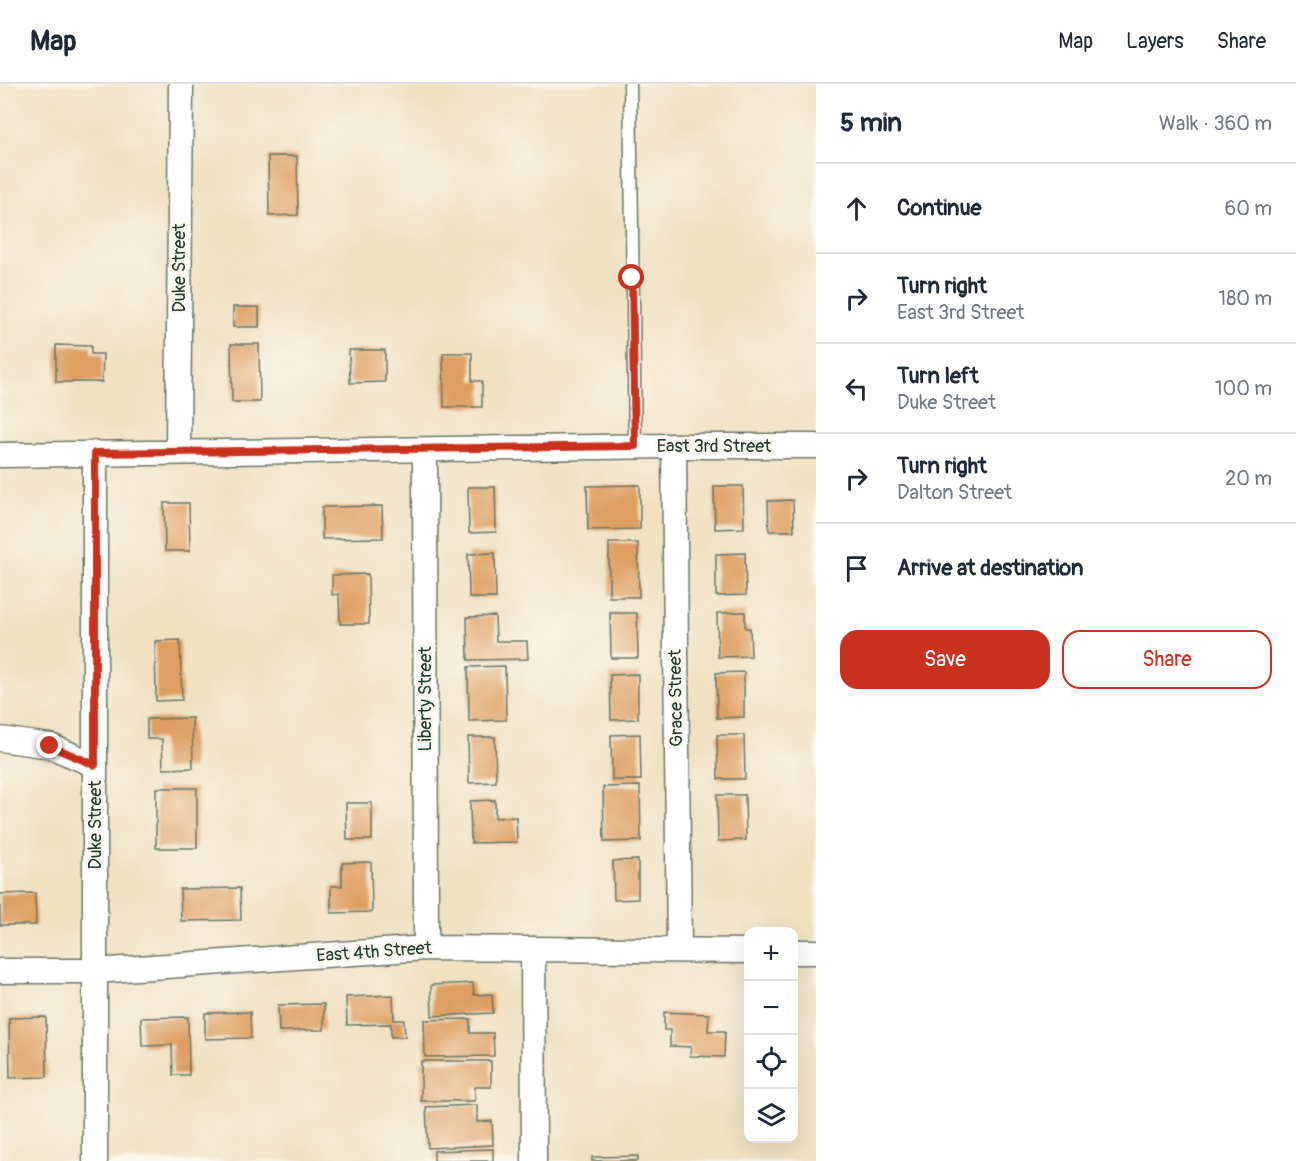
<!DOCTYPE html>
<html lang="en">
<head>
<meta charset="utf-8">
<style>
	body { margin:0; font-family:Pangolin,sans-serif; background:#f6f6f7; color:#1f2937 }
	.controls { position:absolute; right:18px; bottom:18px; display:grid; overflow:hidden; border-radius:12px; box-shadow:0 6px 24px #0002 }
	.controls button { width:54px; height:54px; display:grid; place-items:center; padding:0; border:0; border-bottom:2px solid #e0e1e3; background:#fff; color:#1f2937; font:30px sans-serif }
	.stop { position:absolute; width:18px; height:18px; margin:-14px; border:4px solid #c8321e; border-radius:50%; background:#fff }
	.stop.end { background:#c8321e; border-color:#fff; box-shadow:0 2px 6px #0008 }
	.list { margin:0; padding:0; list-style:none }
	h2 { display:flex; justify-content:space-between; align-items:center; height:78px; margin:0; padding:0 24px; font-size:26px }
	h2 small { font-size:20px; font-weight:400; color:#747a83 }
	.list li { display:grid; grid-template-columns:39px 1fr auto; gap:18px; align-items:center; box-sizing:border-box; height:90px; padding:0 24px; border-top:2px solid #e0e1e3 }
	.list b { display:block; font-size:22px; white-space:nowrap }
	.list p { margin:0; font-size:20px; white-space:nowrap; color:#747a83 }
	.list em { font-size:20px; font-style:normal; color:#747a83 }
	.actions { display:flex; gap:12px; padding:18px 24px }
	.actions a { flex:1; padding:14px 0; border:2px solid #c8321e; border-radius:18px; text-align:center; font-size:21px; color:#c8321e }
	.actions .main { background:#c8321e; color:#fff }
	.icon { flex:none; width:33px; height:33px; fill:none; stroke:currentColor; stroke-width:2; stroke-linecap:round; stroke-linejoin:round }
	.map { position:relative; flex:none; width:816px; height:1077px; overflow:hidden }
	header { display:flex; align-items:center; gap:36px; box-sizing:border-box; height:84px; padding:0 30px; background:#fff; border-bottom:2px solid #e0e1e3 }
	header strong { font-size:28px }
	nav { display:flex; gap:33px; margin-inline-start:auto; font-size:21px }
	main { display:flex }
	aside { flex:1; background:#fff }
	.map>svg:first-child { display:block }
	.building { fill:#de9f61 }
	.lines { fill:none; stroke-linecap:round; stroke-linejoin:round }
	.service-casing { stroke:#687666; stroke-width:15 }
	.minor-casing { stroke:#687666; stroke-width:27 }
	.service { stroke:#fff; stroke-width:12 }
	.minor { stroke:#fff; stroke-width:24 }
	.route { stroke:#c8321e; stroke-width:8 }
	.labels { text-anchor:middle; dominant-baseline:central; stroke-width:5; stroke-linejoin:round; paint-order:stroke }
	.street-label { font-size:18px; fill:#1f3d34; stroke:#fbf7ec }
</style>
</head>
<body>
<header>
<strong>Map</strong>
<nav><a>Map</a><a>Layers</a><a>Share</a></nav>
</header>
<main>
<div class="map">
<svg width="816" height="1077" viewBox="0 0 816 1077">
	<rect width="100%" height="100%" fill="#fbf7ec"/>
	<filter id="ink" filterUnits="userSpaceOnUse"><feTurbulence type="fractalNoise" baseFrequency=".0167" numOctaves="2"/><feDisplacementMap in="SourceGraphic" scale="12" xChannelSelector="R" yChannelSelector="G"/><feConvolveMatrix kernelMatrix="1 2 1 2 8 2 1 2 1" color-interpolation-filters="sRGB"/></filter>
	<filter id="wash" filterUnits="userSpaceOnUse"><feTurbulence type="fractalNoise" baseFrequency=".008" numOctaves="4" result="noise"/><feDisplacementMap in="SourceGraphic" scale="24" xChannelSelector="R" yChannelSelector="G"/><feGaussianBlur stdDeviation="1.35" result="paint"/><feColorMatrix in="noise" values="0 0 0 0 0 0 0 0 0 0 0 0 0 0 0 0 0 1.4 0 .05"/><feComposite in="paint" operator="in"/></filter>
	<g filter="url(#wash)">
		<rect width="100%" height="100%" fill="#f0e1c3"/>
		<g id="blocks">
			<!-- building -->
			<path class="building" d="M268 72H297L298 131 269 132Z
				M233 223H259V243H233Z
				M231 260H259L260 318H232Z
				M56 261 91 262V270H103L102 298H56Z
				M349 266H385V298L350 299Z
				M443 269H472V297H482V323H444Z
				M640 401V445L588 446 587 402Z
				M714 402H743L744 444 715 445Z
				M468 403H495L496 448 469 449Z
				M793 416 794 447H769L768 417Z
				M164 419H189L190 467H165Z
				M382 422 383 454 322 455V423Z
				M609 459H638L639 513H609Z
				M495 469 496 514H469L468 470Z
				M745 469 746 511 716 512V470Z
				M368 490 369 540H340L339 510 332 511V491Z
				M745 528V544H750L751 572 718 573 717 529Z
				M610 529H637L638 574H611Z
				M495 532 496 557H527L528 575 468 576 467 533Z
				M180 556 182 616 156 617 155 557Z
				M505 582 506 636 469 637 468 583Z
				M744 588V633L717 634 716 589Z
				M638 590V635L611 636 610 591Z
				M192 634 193 684 163 685 162 655H147V635Z
				M640 650 641 696H612L611 651Z
				M717 651H744L745 695H718Z
				M468 653H495L496 698 469 699Z
				M640 702 641 757 604 758 603 703Z
				M156 704H197V764H156Z
				M717 711H745L746 756 718 757Z
				M495 716V734L516 733 517 758 471 759 470 717Z
				M346 719H372V756H347Z
				M638 776V815L614 816 613 777Z
				M371 778 372 828 331 829V802H342V779Z
				M240 804 241 836 181 837 180 805Z
				M35 809 36 841H0V810Z
				M473 899 474 911 492 910 493 929 432 932 431 901Z
				M393 911 394 936H404L405 953H391V940L347 941 346 913Z
				M324 920V946L279 947 278 921Z
				M250 928 251 954 205 955V929Z
				M664 928 709 930 708 947H725L724 973 690 972 691 963 670 962V946H664Z
				M46 933 47 993 10 994 9 934Z
				M188 933 189 991H173L172 961 142 962 141 934Z
				M470 935V949H493L494 972 425 973 424 936Z
				M421 977H491V1003H475V1017H421Z
				M477 1021V1038L492 1037 493 1061 428 1064 426 1023Z
				M493 1065V1077H434V1067Z
				M638 1072V1077H592V1073Z"/>
		</g>
	</g>
	<g filter="url(#ink)">
		<use href="#blocks" fill-opacity="0" stroke="#687666" stroke-width="1.5"/>
		<g class="lines">
			<!-- service casing -->
			<g class="service-casing">
				<path id="service" d="M630 0 635 362"/>
			</g>
			<!-- minor casing -->
			<g class="minor-casing">
				<path id="minor" d="M674 362 679 866
					M425 366 426 864
					M178 367 181 0
					M95 369V1077
					M0 371 674 362H816
					M0 655 50 662 95 681
					M533 865 534 1077
					M794 868H816
					M0 887H95L426 864 748 867"/>
			</g>
			<!-- service -->
			<use href="#service" class="service"/>
			<!-- minor -->
			<use href="#minor" class="minor"/>
		</g>
	</g>
	<g class="lines" filter="url(#ink)">
		<!-- route -->
		<path class="route" d="M50 662 95 681V369L635 362 632 194"/>
	</g>
	<g class="labels">
		<!-- street labels -->
		<g class="street-label">
			<text transform="translate(179 184) rotate(-90)">Duke Street</text>
			<text x="714" y="362">East 3rd Street</text>
			<text transform="translate(676 614) rotate(-91)">Grace Street</text>
			<text transform="translate(425 615) rotate(-90)">Liberty Street</text>
			<text transform="translate(95 741) rotate(-90)">Duke Street</text>
			<text transform="translate(374 868) rotate(-4)">East 4th Street</text>
		</g>
	</g>
</svg>
<div class="controls">
<button>+</button>
<button>−</button>
<button><svg class="icon" aria-label="locate" viewBox="0 0 24 24"><circle cx="12" cy="12" r="6"/><path d="M12 2v4M12 18v4M2 12h4M18 12h4"/></svg></button>
<button><svg class="icon" aria-label="layers" viewBox="0 0 24 24"><path d="M12 4l9 5-9 5-9-5zM3 14l9 5 9-5"/></svg></button>
</div>
<div class="stop" style="left:632px;top:194px"></div>
<div class="stop end" style="left:50px;top:662px"></div>
</div>
<aside>
<h2>5 min<small>Walk · 360 m</small></h2>
<ul class="list">
<li><svg class="icon" aria-label="ahead" viewBox="0 0 24 24"><path d="M12 20V5M6 11l6-6 6 6"/></svg><div><b>Continue</b></div><em>60 m</em></li>
<li><svg class="icon" aria-label="right" viewBox="0 0 24 24"><path d="M7 20v-9h11M14 6l5 5-5 5"/></svg><div><b>Turn right</b><p>East 3rd Street</p></div><em>180 m</em></li>
<li><svg class="icon" aria-label="left" viewBox="0 0 24 24"><path d="M17 20v-9H6M10 6l-5 5 5 5"/></svg><div><b>Turn left</b><p>Duke Street</p></div><em>100 m</em></li>
<li><svg class="icon" aria-label="right" viewBox="0 0 24 24"><path d="M7 20v-9h11M14 6l5 5-5 5"/></svg><div><b>Turn right</b><p>Dalton Street</p></div><em>20 m</em></li>
<li><svg class="icon" aria-label="arrive" viewBox="0 0 24 24"><path d="M6 21V4h12l-3 4 3 4H6"/></svg><div><b>Arrive at destination</b></div></li>
</ul>
<div class="actions"><a class="main">Save</a><a>Share</a></div>
</aside>
</main>
</body>
</html>
